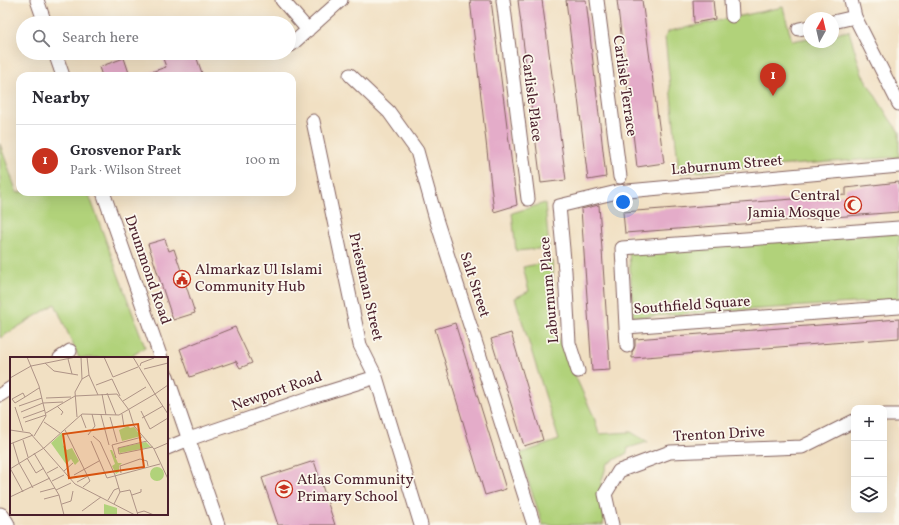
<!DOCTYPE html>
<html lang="en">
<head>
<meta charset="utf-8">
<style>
	body { margin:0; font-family:Vollkorn,serif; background:#f2f2f3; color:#2b2b33 }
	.controls { position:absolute; right:12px; bottom:12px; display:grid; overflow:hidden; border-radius:8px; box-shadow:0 4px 16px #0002 }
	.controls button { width:36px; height:36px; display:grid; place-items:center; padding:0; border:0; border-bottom:1px solid #e1e1e2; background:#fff; color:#2b2b33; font:20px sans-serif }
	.compass { position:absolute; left:803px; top:12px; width:36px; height:36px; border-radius:50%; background:#fff; box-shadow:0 4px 16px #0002; rotate:8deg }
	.you { position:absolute; left:623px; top:202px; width:14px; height:14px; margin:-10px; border:3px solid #fff; border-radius:50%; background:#1a73e8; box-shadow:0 0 0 6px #1a73e833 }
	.badge { display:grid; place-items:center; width:26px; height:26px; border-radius:50%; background:#c8321e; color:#fff; font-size:13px; font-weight:700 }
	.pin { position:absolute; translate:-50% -33px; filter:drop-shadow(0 1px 2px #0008) }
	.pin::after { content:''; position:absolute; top:21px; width:14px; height:12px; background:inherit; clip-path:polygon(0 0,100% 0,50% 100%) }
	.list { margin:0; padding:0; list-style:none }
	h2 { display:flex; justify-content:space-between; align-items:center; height:52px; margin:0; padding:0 16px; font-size:17px }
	h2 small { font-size:13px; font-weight:400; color:#7c7c81 }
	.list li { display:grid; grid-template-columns:26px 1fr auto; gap:12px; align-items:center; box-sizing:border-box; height:72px; padding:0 16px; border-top:1px solid #e1e1e2 }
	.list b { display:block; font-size:15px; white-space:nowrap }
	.list p { margin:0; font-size:13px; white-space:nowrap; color:#7c7c81 }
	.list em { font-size:13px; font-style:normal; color:#7c7c81 }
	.icon { flex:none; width:22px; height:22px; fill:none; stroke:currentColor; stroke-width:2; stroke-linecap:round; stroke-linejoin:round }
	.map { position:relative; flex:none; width:899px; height:525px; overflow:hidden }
	.search { position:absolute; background:#fff; box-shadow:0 4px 16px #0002; left:16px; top:16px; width:280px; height:44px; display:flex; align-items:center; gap:10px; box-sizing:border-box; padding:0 14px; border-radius:22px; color:#7c7c81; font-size:15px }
	.panel { position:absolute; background:#fff; box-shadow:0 4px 16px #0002; left:16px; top:72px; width:280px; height:124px; border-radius:12px }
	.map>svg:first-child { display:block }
	.green { fill:#b1d27a; stroke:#7e7852 }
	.building { fill:#e4acc9 }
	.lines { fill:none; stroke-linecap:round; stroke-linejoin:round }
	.minor-casing { stroke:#846360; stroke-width:15 }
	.secondary-casing { stroke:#846360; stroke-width:21 }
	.minor { stroke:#fff; stroke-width:13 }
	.secondary { stroke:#fff; stroke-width:19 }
	.labels { text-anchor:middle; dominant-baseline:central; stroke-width:3.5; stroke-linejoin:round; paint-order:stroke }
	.street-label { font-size:15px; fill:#4a1f2b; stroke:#fbf7ec }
	.poi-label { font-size:15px; fill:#4a1f2b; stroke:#fbf7ec; text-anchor:start }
	.inset-road { fill:none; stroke:#ae9386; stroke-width:1 }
	.view { fill:#d8530f; fill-opacity:0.15; stroke:#d8530f; stroke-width:2 }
	.inset-edge { fill:none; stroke:#4a1f2b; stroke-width:2 }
</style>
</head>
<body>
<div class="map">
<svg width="899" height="525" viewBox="0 0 899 525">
	<rect width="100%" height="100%" fill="#fbf7ec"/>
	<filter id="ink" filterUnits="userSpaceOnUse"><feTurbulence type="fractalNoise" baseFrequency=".025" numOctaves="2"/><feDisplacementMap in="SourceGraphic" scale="8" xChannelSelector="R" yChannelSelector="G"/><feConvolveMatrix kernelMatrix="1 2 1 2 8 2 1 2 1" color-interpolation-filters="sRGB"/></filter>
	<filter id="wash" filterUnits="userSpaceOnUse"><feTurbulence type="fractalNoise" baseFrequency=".012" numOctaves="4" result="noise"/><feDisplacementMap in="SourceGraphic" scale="16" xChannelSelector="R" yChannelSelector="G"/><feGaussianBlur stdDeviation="0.9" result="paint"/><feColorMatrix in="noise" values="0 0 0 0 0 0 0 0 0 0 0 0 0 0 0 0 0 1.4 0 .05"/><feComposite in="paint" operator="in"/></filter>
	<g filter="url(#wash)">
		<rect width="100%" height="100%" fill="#f1e0c3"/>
		<!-- green -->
		<path class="green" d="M783 7 792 41 809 38V42H833V34L849 31 862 74 889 118 899 132V157L679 173 665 37 668 32 670 31Z
			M0 144 17 193 20 192H88L145 347 129 358H79L55 304 0 338Z
			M545 203 549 248 516 251 512 213Z
			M899 233V300L636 317 633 316 629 251Z
			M552 261 556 334 594 417 599 434 631 432 648 442 628 448 627 453 607 464 601 483 604 517 603 525H543L519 454 559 440 515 298 529 291 523 267Z"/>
		<g id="blocks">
			<!-- building -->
			<path class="building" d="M470 0H491L517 205 494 212Z
				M518 0H542L566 180 541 183Z
				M566 0H586L606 177 588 180Z
				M617 0H642L664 163 637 167Z
				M693 0H713L715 19 694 23Z
				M161 53H195L203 76H145V74L166 67Z
				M124 58 130 76H102L99 67Z
				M899 182V212L625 233 623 212 846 195V188Z
				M599 205 610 370 592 371 581 209Z
				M165 239 169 251 174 249 195 313 173 320 148 244Z
				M899 319V338L632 358V352L634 349 635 346V339Z
				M455 323 506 489 485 495 435 329Z
				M235 327 252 363 240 368 236 361 190 377 180 349Z
				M511 333 543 440 524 446 491 339Z
				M314 461 335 525H278L262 478Z"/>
		</g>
	</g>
	<g filter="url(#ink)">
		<use href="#blocks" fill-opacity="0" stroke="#846360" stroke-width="1"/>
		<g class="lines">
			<!-- minor casing -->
			<g class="minor-casing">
				<path id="minor" d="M37 0 45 23
					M282 0 308 30
					M503 0 528 199
					M597 0 620 177
					M731 0 732 16
					M851 0 855 17 899 104
					M833 22 855 17
					M799 29 809 27
					M291 45 341 0
					M55 53 63 76
					M350 75 389 112 417 151 436 219 534 525
					M313 121 360 345 376 377 421 525
					M103 192 161 358
					M899 228 622 248 626 327 899 307
					M626 327 627 346
					M60 358 70 351
					M578 371 569 343 565 271 559 206 617 192 899 166
					M167 376 218 525
					M0 395 11 388
					M884 415H899
					M167 448 189 439 312 397 376 377
					M612 525 605 494 619 471 670 452 802 447 854 421"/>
			</g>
			<!-- secondary casing -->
			<g class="secondary-casing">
				<path id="secondary" d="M0 517 5 525"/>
			</g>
			<!-- minor -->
			<use href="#minor" class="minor"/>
			<!-- secondary -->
			<use href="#secondary" class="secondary"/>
		</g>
	</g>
	<!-- icons -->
	<defs>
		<g id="mosque-ring" transform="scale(0.9)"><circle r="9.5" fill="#fbf7ec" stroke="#c8321e" stroke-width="1.5"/><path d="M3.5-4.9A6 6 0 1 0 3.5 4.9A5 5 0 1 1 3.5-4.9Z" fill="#c8321e"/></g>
		<g id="civic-ring" transform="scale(0.9)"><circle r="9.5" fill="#fbf7ec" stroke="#c8321e" stroke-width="1.5"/><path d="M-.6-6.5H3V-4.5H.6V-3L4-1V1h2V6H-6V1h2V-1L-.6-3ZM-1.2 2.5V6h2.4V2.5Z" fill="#c8321e"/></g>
		<g id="school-ring" transform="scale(0.9)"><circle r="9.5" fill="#fbf7ec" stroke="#c8321e" stroke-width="1.5"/><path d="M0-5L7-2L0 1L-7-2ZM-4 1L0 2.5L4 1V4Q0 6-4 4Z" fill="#c8321e"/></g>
	</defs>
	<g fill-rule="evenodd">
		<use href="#mosque-ring" x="853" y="205"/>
		<use href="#civic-ring" x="182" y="279"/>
		<use href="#school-ring" x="284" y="489"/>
	</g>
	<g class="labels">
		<!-- street labels -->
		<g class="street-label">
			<text transform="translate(624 86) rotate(82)">Carlisle Terrace</text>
			<text transform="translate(531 98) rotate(83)">Carlisle Place</text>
			<text transform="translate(727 166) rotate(-5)">Laburnum Street</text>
			<text transform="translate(147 270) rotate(71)">Drummond Road</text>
			<text transform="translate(474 285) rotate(72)">Salt Street</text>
			<text transform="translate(365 287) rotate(77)">Priestman Street</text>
			<text transform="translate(550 290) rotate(-95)">Laburnum Place</text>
			<text transform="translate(692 306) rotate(-4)">Southfield Square</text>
			<text transform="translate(277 392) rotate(-19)">Newport Road</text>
			<text transform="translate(719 435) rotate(-3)">Trenton Drive</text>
		</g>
		<!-- poi labels -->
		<g class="poi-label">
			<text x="840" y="196" text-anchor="end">Central<tspan x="840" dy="17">Jamia Mosque</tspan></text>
			<text x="195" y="270">Almarkaz Ul Islami<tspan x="195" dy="17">Community Hub</tspan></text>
			<text x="297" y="480">Atlas Community<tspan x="297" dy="17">Primary School</tspan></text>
		</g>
	</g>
	<!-- overview -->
	<g transform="translate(10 357)">
		<rect width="158" height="158" fill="#f1e0c3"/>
		<path d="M118 69 120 71 124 70 131 79 112 84 109 73ZM52 76 53 88 57 93 62 91 69 104 65 108 61 102 56 107 41 86ZM136 85 141 90 110 96 108 91ZM100 93H102L108 106H112L109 109V115L106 117 102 109 105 107ZM140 117a7 7 0 1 1 14 0a7 7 0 1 1-14 0ZM94 147 107 151V158H94Z" fill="#b1d27a"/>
		<path class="inset-road" d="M17 0 29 29 36 59 24 79M71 0 72 22M77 0 79 18 88 38M94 0 103 20 128 10M123 0 145 37 158 28M58 2 62 17M35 6 44 14 68 18M130 9 131 6 144 1M134 12 158 6M0 21 21 9 66 0M86 28 102 22 110 39M97 36 106 58M92 37 96 58M15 40 13 36 2 42 5 46 15 40 29 31M36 41 61 40M113 44 136 30M9 49 32 41M47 49 53 55 51 58M5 50 13 74M131 54 140 72 158 61M11 55 33 46 53 45M36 56 65 39 107 37 119 53 124 69 144 92 158 122M112 57 114 70M71 58 76 71M91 58 99 88M67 60 65 35 72 22 79 18M100 60 107 85M13 61 35 53M132 61 153 49M15 65 36 58M34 65 50 76M0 73 20 76 65 127 125 158M55 73 80 124 73 130M78 78 85 69 82 57M83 79 90 85 105 118 110 135M13 83 18 100M81 84 97 121 150 107M137 84 108 91 109 97 143 90M3 86 9 106 23 131M0 87 23 78M144 92 158 86M24 96 49 138 54 158M17 101 26 116 34 111M106 101 102 88 132 80M0 111 13 135M0 112 34 91 72 57 109 58 145 37 158 57M54 114 63 106M37 116 48 110M111 116 110 109 130 102 137 104 138 109M64 118 89 104M42 124 54 118M67 125 78 119M46 133 61 126M30 135 45 131M122 138 131 135V132M0 140 40 121M34 142 49 138M98 143 104 133 109 131M52 147 61 144 63 134M104 147 110 135 120 133 128 158M72 154 91 140M127 156 134 154 144 158"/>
		<path class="view" d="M128 67 134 110 59 121 53 77Z"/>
		<rect width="158" height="158" class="inset-edge"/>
	</g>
</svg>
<div class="controls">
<button>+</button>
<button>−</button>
<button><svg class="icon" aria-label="layers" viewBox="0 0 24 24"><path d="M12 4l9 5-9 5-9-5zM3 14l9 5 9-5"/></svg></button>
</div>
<svg class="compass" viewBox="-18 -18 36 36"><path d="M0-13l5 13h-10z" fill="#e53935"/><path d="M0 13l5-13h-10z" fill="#7c7c81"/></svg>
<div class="you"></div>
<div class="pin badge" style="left:773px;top:96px">1</div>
<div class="search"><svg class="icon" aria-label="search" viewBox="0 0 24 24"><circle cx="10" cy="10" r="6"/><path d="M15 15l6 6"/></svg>Search here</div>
<section class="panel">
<h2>Nearby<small></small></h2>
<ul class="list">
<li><span class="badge">1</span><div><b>Grosvenor Park</b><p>Park · Wilson Street</p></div><em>100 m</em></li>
</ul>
</section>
</div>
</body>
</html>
